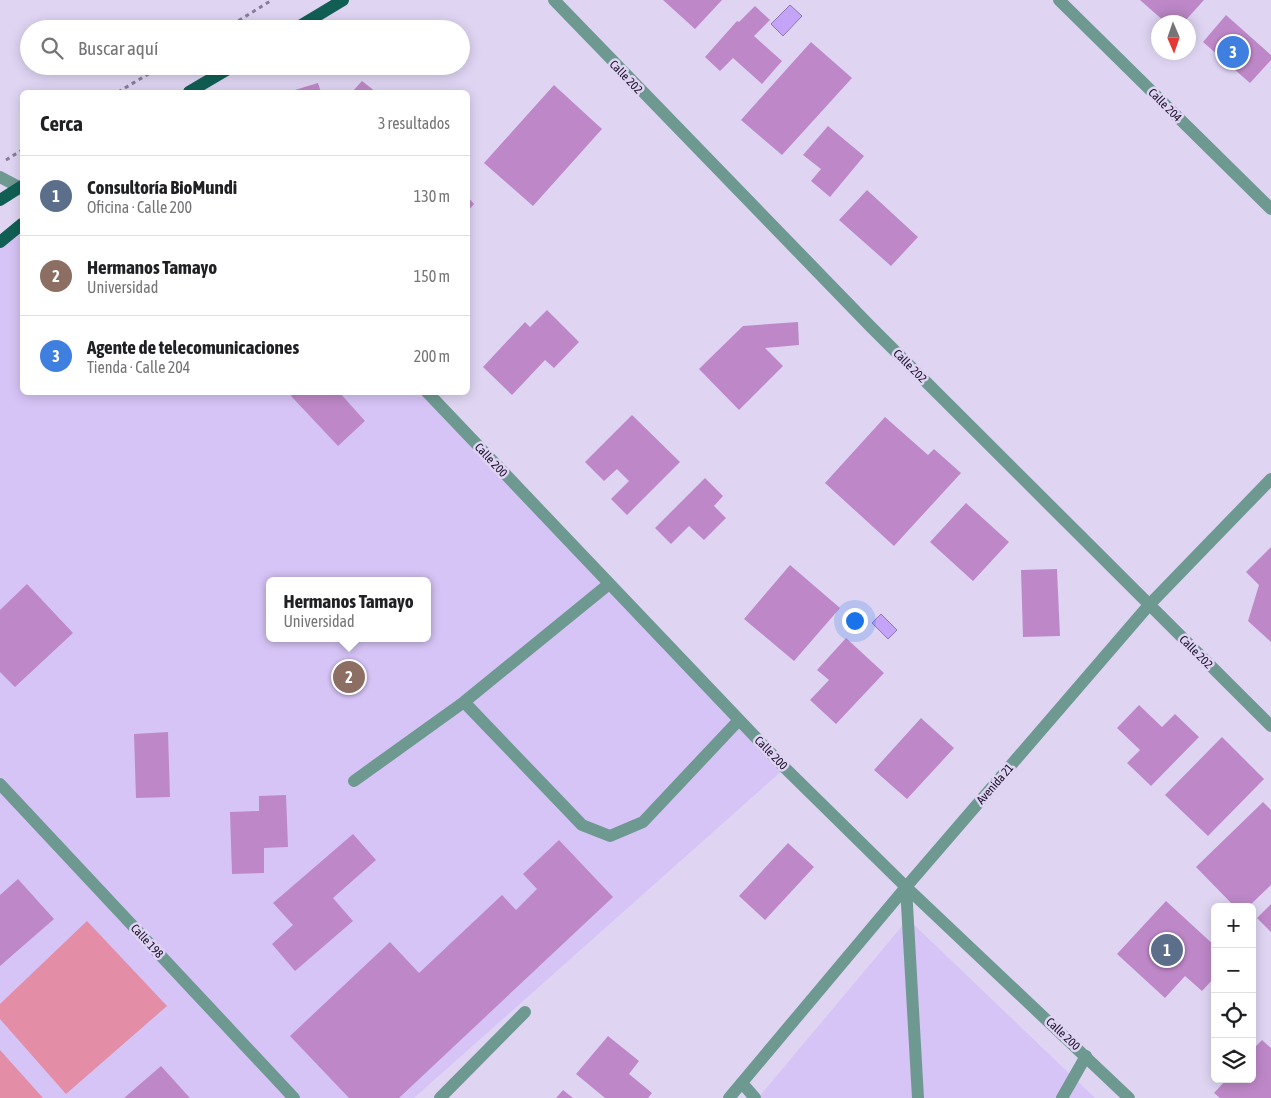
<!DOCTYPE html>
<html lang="es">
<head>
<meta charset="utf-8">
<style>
	body { margin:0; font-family:"Asap Condensed",sans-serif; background:#f2f2f2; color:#202124 }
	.controls { position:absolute; right:15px; bottom:15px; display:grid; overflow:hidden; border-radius:8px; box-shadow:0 2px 12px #0003 }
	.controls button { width:45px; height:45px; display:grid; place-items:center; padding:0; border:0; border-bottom:1px solid #e0e0e0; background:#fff; color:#202124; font:25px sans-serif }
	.compass { position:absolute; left:1151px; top:15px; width:45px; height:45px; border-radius:50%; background:#fff; box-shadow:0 2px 12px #0003; rotate:178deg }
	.you { position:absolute; left:854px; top:620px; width:18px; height:18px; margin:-12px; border:4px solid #fff; border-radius:50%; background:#1a73e8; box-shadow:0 0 0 8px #1a73e833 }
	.badge { display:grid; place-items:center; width:32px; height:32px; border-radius:50%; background:#556711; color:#fff; font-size:16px; font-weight:700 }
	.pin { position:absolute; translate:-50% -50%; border:2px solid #fff; box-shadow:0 1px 5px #0006 }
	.popup { position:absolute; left:266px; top:577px; width:165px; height:65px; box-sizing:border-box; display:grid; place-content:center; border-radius:8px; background:#fff; filter:drop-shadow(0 1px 4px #0005); font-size:16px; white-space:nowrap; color:#757577 }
	.popup b { font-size:19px; color:#202124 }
	.popup::after { content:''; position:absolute; left:50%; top:100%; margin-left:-10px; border:10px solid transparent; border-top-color:#fff }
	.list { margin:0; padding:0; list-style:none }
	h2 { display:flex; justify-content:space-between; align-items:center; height:65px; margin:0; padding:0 20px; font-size:21px }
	h2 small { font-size:16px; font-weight:400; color:#757577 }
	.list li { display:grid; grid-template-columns:32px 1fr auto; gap:15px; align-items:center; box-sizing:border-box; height:80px; padding:0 20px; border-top:1px solid #e0e0e0 }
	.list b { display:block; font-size:19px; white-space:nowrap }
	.list p { margin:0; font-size:16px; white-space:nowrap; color:#757577 }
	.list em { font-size:16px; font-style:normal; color:#757577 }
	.icon { flex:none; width:28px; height:28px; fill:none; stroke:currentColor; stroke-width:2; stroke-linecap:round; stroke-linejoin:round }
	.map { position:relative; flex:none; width:1271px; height:1098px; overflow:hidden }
	.search { position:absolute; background:#fff; box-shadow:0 2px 12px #0003; left:20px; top:20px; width:450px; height:55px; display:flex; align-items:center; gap:12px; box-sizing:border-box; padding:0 18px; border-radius:28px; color:#757577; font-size:19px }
	.panel { position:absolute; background:#fff; box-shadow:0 2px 12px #0003; left:20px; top:90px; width:450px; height:305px; border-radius:8px }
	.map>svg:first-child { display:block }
	.built { fill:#d6c4f6; fill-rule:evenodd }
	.green { fill:#e38da6 }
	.water { fill:#c4a4f7; stroke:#9076b9 }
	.building { fill:#be88c8 }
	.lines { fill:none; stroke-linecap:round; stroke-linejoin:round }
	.path { stroke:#887d9a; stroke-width:3; stroke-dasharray:4 4; stroke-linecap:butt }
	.lane { stroke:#6e9991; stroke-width:12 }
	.street { stroke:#6e9991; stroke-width:12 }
	.primary { stroke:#115f54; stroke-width:12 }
	.labels { text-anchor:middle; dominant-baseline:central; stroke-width:5; stroke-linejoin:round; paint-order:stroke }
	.street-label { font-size:12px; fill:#180c27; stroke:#dfd5f3 }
</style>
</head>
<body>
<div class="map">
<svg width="1271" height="1098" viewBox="0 0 1271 1098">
	<rect width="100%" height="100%" fill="#dfd5f3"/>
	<!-- built -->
	<path class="built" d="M22 224V392L427 393 785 768 414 1098H0V242ZM270 581H428V638H270Z
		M908 919 1095 1098H758Z"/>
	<!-- green -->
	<path class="green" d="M87 921 167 1006 66 1094 0 1019V1004Z
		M0 1050 43 1098H0Z"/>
	<!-- water -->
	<path class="water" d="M790 5 802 16 783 36 771 24Z
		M881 614 897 630 888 639 872 623Z"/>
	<!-- building -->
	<path class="building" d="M663 0H722L695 29Z
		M1140 0H1204L1184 22H1165Z
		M755 6 770 20 754 36 782 61 762 84 733 58 720 71 705 57 737 21 739 22Z
		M1226 15 1271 55V60L1250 83 1203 42Z
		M811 42 852 78 782 155 741 120Z
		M362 81 376 92H352Z
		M318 83 321 92H288Z
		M554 85 602 129 533 206 484 163Z
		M828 126 864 156 830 197 811 181 821 169 803 155Z
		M867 190 918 237 891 266 839 220Z
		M468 197 474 204 468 211Z
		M547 310 579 342 554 368 545 360 512 395 483 367 525 322 530 327Z
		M798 322 799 345 765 348 783 366 739 410 699 369 743 326Z
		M294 392H339L365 421 338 446 291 396Z
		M632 415 680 462 627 515 611 499 629 481 617 469 604 481 585 462Z
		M885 417 928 455 934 449 961 473 894 546 825 483Z
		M705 478 723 496 714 506 726 518 704 540 689 526 671 544 655 528Z
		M966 503 1009 542 973 581 930 542Z
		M1271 547V642L1248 621 1259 585 1246 572Z
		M790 565 840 608 794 661 744 619Z
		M1057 569 1060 636 1023 637 1021 570Z
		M27 584 73 633 15 687 0 672V610Z
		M846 638 884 673 836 724 810 700 829 680 817 670Z
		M1139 705 1162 727 1175 714 1199 737 1151 786 1127 763 1140 750 1117 728Z
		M921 718 954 748 907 799 874 770Z
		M168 732 170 797 136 798 134 734Z
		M1222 737 1264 779 1208 836 1165 795Z
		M286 795 288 847 264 848V873L232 874 230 812 259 811V796Z
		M1263 802 1271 810V885L1248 907H1235L1196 867Z
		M353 834 376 860 333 898 353 921 295 971 272 944 293 925 273 903Z
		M559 840 613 897 399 1098H349L290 1036 390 942 419 973 502 895 516 910 537 889 523 874Z
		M788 843 814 867 765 920 739 896Z
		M18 879 54 919 0 966V895Z
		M1166 901 1215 946V977L1202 991 1185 976 1165 998 1117 954Z
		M1271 904V932L1257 918Z
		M608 1036 639 1061 629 1074 652 1093 648 1098H605L576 1074Z
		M1262 1040 1271 1048V1098H1220L1214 1093 1227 1079H1252V1050Z
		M161 1066 190 1098H124Z
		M563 1090 573 1098H556Z"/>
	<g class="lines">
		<!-- path -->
		<path class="path" d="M225 29 272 0
			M118 92 162 66
			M6 160 22 150"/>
		<!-- lane -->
		<path class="lane" d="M0 177 19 187
			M464 702 582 825 610 836 643 822 739 720
			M354 781 464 702 609 584
			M906 887 918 1098
			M742 1083 755 1098
			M440 1098 525 1012
			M1062 1098 1086 1056"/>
		<!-- street -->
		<path class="street" d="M554 0 870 326 1271 726
			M1059 0 1271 209
			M427 392 785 768 906 887 1129 1098
			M0 784 294 1098
			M729 1098 906 887 1149 605 1271 479"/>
		<!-- primary -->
		<path class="primary" d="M295 29 343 0
			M189 92 233 66
			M0 200 22 186
			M0 242 22 224"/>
	</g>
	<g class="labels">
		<!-- street labels -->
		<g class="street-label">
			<text transform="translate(626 77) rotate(46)">Calle 202</text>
			<text transform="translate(1165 105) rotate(45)">Calle 204</text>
			<text transform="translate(910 366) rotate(45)">Calle 202</text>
			<text transform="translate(491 460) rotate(47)">Calle 200</text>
			<text transform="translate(1196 652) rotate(45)">Calle 202</text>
			<text transform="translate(771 753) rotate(46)">Calle 200</text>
			<text transform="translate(995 784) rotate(-49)">Avenida 21</text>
			<text transform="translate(147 941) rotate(47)">Calle 198</text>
			<text transform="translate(1063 1034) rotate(43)">Calle 200</text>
		</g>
	</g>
</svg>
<div class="controls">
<button>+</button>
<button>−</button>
<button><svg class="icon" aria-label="locate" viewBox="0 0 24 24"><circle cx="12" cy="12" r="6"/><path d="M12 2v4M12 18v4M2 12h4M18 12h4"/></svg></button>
<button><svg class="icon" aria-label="layers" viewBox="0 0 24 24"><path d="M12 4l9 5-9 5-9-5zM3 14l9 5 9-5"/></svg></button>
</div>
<svg class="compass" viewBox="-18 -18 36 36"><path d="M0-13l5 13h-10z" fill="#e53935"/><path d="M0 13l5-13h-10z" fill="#757577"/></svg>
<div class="you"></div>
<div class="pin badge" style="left:1167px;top:950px;background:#5c6f8a">1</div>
<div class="pin badge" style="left:349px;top:677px;background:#8d6e63">2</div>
<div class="popup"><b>Hermanos Tamayo</b>Universidad</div>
<div class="pin badge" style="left:1233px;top:52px;background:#3f7fe0">3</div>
<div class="search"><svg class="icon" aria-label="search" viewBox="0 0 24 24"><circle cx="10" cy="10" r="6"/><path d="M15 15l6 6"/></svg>Buscar aquí</div>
<section class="panel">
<h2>Cerca<small>3 resultados</small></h2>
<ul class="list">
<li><span class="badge" style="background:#5c6f8a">1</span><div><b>Consultoría BioMundi</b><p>Oficina · Calle 200</p></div><em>130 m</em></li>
<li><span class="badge" style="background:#8d6e63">2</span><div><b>Hermanos Tamayo</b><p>Universidad</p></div><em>150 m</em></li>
<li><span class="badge" style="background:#3f7fe0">3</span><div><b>Agente de telecomunicaciones</b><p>Tienda · Calle 204</p></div><em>200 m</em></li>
</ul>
</section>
</div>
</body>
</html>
